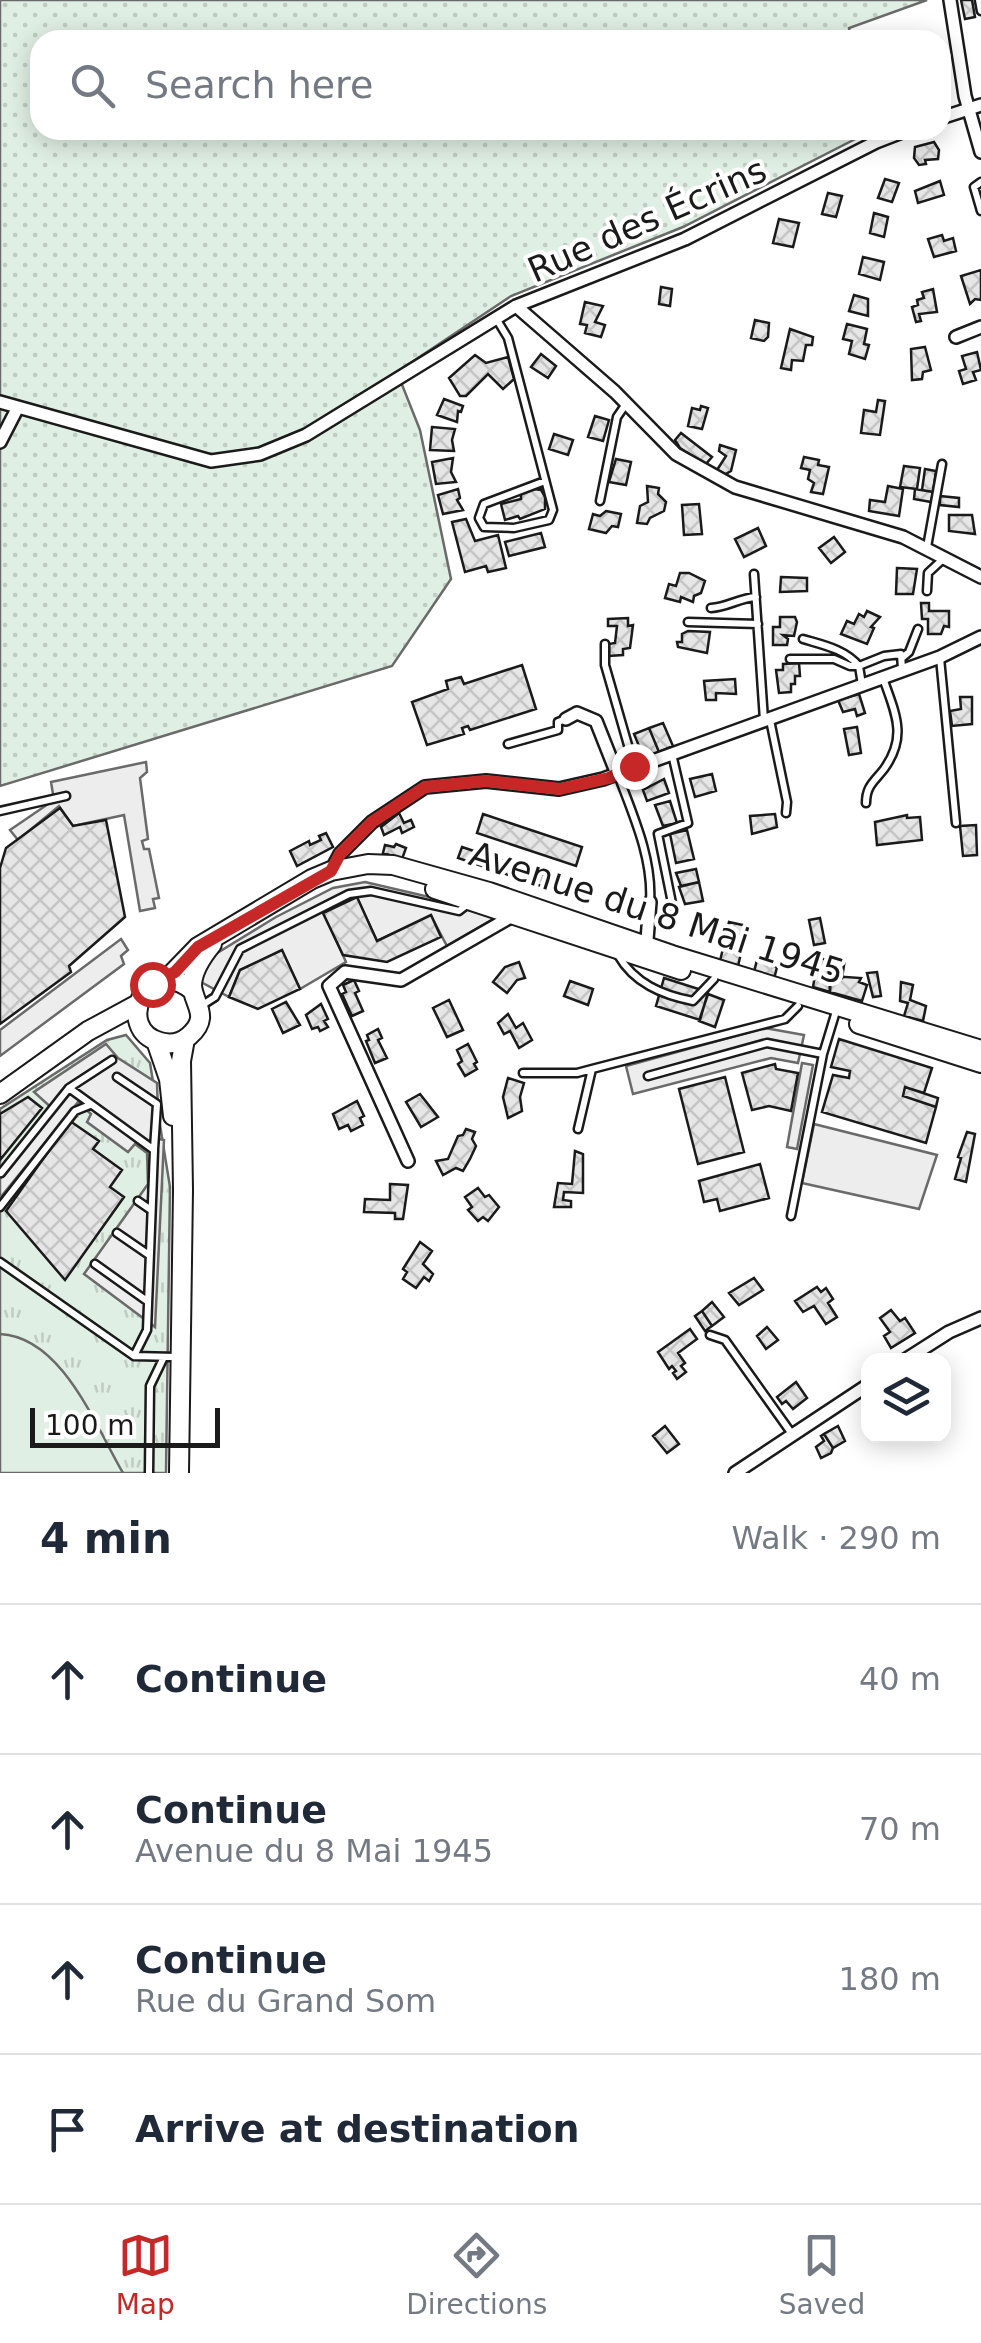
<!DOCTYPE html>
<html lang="en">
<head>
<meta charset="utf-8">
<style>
	body { margin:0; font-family:"DejaVu Sans",sans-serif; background:#f2f2f3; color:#1f2937 }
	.controls { position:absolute; right:30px; bottom:30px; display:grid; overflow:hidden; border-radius:20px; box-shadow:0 5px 25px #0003 }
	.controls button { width:90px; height:90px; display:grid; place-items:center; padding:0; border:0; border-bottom:2px solid #e0e1e3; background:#fff; color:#1f2937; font:50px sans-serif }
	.scale { position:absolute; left:30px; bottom:25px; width:190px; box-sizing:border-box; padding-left:10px; border:5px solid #1a1a1a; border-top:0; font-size:28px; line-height:35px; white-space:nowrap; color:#1a1a1a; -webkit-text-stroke:8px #fff; paint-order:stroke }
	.stop { position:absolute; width:30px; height:30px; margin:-22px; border:8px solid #c62828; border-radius:50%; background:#fff }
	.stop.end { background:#c62828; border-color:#fff; box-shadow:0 2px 10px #0008 }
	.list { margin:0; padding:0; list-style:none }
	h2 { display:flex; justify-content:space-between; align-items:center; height:130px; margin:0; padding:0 40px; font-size:42px }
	h2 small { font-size:32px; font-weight:400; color:#747a83 }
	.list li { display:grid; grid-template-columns:65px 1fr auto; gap:30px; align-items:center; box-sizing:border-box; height:150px; padding:0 40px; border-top:2px solid #e0e1e3 }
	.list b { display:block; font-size:38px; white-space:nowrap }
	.list p { margin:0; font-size:32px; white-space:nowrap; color:#747a83 }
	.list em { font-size:32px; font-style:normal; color:#747a83 }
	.icon { flex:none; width:55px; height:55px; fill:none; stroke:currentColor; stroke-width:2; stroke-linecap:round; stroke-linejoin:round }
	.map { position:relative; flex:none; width:981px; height:1473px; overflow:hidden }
	.search { position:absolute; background:#fff; box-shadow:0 5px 25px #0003; left:30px; right:30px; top:30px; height:110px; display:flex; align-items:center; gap:25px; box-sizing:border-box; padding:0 35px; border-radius:30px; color:#747a83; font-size:38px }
	.sheet { height:730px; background:#fff }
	nav { display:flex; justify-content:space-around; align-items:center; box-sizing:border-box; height:140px; border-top:2px solid #e0e1e3; background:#fff; font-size:28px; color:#747a83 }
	nav a { display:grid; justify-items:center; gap:5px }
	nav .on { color:#c62828 }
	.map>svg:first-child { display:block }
	.grass { fill:url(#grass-dots); stroke:#6a6a6a; stroke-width:2.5 }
	.park { fill:url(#park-tufts); stroke:#6a6a6a; stroke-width:2.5 }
	.garden { fill:#e0efe3; stroke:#6a6a6a; stroke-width:2.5 }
	.parking { fill:#ededed; stroke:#6a6a6a; stroke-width:2.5 }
	.building { fill:url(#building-cross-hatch); stroke:#1a1a1a; stroke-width:2.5 }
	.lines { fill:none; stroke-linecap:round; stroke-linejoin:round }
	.service-casing { stroke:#1a1a1a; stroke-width:11 }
	.minor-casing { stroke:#1a1a1a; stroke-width:16 }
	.primary-casing { stroke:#1a1a1a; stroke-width:22 }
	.service { stroke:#fff; stroke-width:6 }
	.minor { stroke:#fff; stroke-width:11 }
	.primary { stroke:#fff; stroke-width:18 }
	.route { stroke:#c62828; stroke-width:12 }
	.labels { text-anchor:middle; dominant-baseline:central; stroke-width:8; stroke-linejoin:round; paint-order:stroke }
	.street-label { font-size:35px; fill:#1a1a1a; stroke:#fff }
</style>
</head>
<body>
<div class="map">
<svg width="981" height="1473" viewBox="0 0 981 1473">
	<defs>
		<pattern id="grass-dots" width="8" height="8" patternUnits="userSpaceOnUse" patternTransform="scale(2.5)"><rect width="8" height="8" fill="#e0efe3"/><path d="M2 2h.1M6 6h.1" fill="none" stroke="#c0ccc2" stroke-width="1.8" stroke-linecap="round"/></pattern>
		<pattern id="park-tufts" width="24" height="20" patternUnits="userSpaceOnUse" patternTransform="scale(2.5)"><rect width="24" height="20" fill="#e0efe3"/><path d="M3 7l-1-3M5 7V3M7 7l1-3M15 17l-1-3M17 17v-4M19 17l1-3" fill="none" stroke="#c0ccc2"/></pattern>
		<pattern id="building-cross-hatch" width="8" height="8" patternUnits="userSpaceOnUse" patternTransform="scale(2.5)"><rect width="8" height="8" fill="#e6e6e6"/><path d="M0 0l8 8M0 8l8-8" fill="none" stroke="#c5c5c5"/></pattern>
	</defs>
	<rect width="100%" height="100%" fill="#fff"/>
	<!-- grass -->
	<path class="grass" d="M0 0H927L849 28 851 40H40V130H873L683 227 511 296 397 372 420 430 451 579 392 666 0 786Z"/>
	<!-- park -->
	<path class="park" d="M126 1035 150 1063 170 1187 166 1473H0V1109L107 1040Z"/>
	<!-- garden -->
	<path class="garden" d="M0 1334C62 1337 95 1425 123 1473H0Z"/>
	<!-- parking -->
	<path class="parking" d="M146 762 147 772 140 778 148 839 142 841 144 849H149L159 898 153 899 155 908 140 911 124 815 73 826 59 806 18 840 10 830 54 800 51 782Z
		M365 882 502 914 447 946 431 916 377 941 357 898 324 913 346 962 300 989 282 951 240 970 229 997 201 982 200 973 214 955 276 917 333 888Z
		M121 939 128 950 121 956 124 964 0 1056V1030Z
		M765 1028 804 1035 798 1063 771 1058 633 1094 626 1066Z
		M106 1044 118 1058 157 1083 159 1139 164 1140 155 1327 84 1274 148 1184 147 1153 135 1144 128 1152 87 1122 91 1114 78 1102 0 1198V1179L55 1111 34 1092Z
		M802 1063 813 1065 797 1149 787 1147Z
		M814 1124 937 1155 919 1209 802 1183Z"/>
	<!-- building -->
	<path class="building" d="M961 0H972L975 17 965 19Z
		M934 142 939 150 938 159 925 160 926 164 919 165 914 158 915 147Z
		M885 179 899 183 892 202 878 198Z
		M940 181 944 195 918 203 915 191Z
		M828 193 842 196 836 217 822 214Z
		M874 213 888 217 884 237 870 233Z
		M779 219 799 223 793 247 773 243Z
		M942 235 944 241 953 238 956 251 934 257 928 239Z
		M863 257 884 262 880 280 859 274Z
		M981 270V300L975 299 970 304 961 276Z
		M661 287 672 289 670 306 659 304Z
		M933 289 937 312 919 314 921 321 916 322 912 307 918 305 917 300 924 298 922 292Z
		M854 295 868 299V316L849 311Z
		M585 302 603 306 595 322 605 325 601 337 585 333 587 325 580 324Z
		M755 320 769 323 768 337 764 341 751 338Z
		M847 324 867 329 864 344 869 345 865 359 849 354 852 341 843 339Z
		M790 329 813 337 812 345H806L803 361 792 360 791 370 781 368Z
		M925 347 931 370 923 372 922 379 912 380 911 349Z
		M977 352 981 370 973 372 976 380 963 384 959 371 966 369 962 356Z
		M541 354 556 366 548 378 531 367Z
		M475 355 486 363 508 357 514 379 503 389 488 374 466 396H460L449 378Z
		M444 399 463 406 461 412 458 411 457 422 437 415Z
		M878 400 885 401 880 435 861 433 864 410 876 412Z
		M701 406 708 408 702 429 688 426 692 408 700 410Z
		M595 416 609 420 603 441 588 437Z
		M432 427 455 429 452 440 454 451 430 450Z
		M681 433 712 457 705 465 680 448 675 440Z
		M554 434 573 440 568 455 549 449Z
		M720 445 736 450 731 471 724 475 717 470 726 456 719 451Z
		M804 457 819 460 818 465 829 467 823 494 811 492 814 483 808 479 810 470 801 468Z
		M453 458 451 472 456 482 436 484 432 462Z
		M616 459 631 462 626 485 609 482Z
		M904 466 920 468 917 489 900 487Z
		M925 469 936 471 933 492 922 490Z
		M647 486 659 488 658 494 666 502 664 511 650 518 647 524 637 523 640 506 648 502Z
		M888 486 903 489 899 516 869 511 870 500 885 502Z
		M458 489 460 498 457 500 463 510 443 514 438 495Z
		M534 489 541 490 545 497V509L520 519 518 516 505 520 501 504 521 499V494Z
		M915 489 933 492 931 502 914 499Z
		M940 496 959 498V507L940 505Z
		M699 504 702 534 684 535 682 505Z
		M606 511 621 514 618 527 612 526 606 533 589 529 593 514 600 516Z
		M949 515H972L975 534 949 531Z
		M466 519 475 541 498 535 506 568 488 572 486 566 465 572 452 522Z
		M758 528 766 546 744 557 735 539Z
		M541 533 545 547 509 556 505 542Z
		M834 537 845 552 831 563 819 548Z
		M897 568 917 569 913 594H896Z
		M680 573H689L705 581 701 593 694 596 693 602 681 597 680 602 665 598 669 584 676 586Z
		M781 577 807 578V591L780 592Z
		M921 603H929V611H949V627L944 626 941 634H928V619H922Z
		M867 611 880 617 871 627 874 628 867 644 841 634 847 621 854 624 859 614 864 617Z
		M780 617H795L797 622 794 636 783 635 788 639 787 645H773V627H780Z
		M628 618V626L633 625 630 648 623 649V655L609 656V644L615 643 617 626H608V619Z
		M688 631 710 632 707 653 678 647 677 642H682V634Z
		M799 663 800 676H795V684H791V692L779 693 776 670H783V664Z
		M522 665 536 709 470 730 468 726 462 728 464 734 427 745 412 702 448 689 446 681 461 677 464 684Z
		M735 679 736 694 716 693V700H706L704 681Z
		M859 694 865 713 857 716 855 709 843 712 838 700Z
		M960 697H972V724L952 726 950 711 961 709Z
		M663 723 673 746 659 752 649 728Z
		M857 727 861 753 849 755 844 729Z
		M649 728 659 752 644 758 634 734Z
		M712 774 716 791 695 797 690 779Z
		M664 779 669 793 647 801 643 790Z
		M670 801 677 823 663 826 655 805Z
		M60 808 73 826 106 820 125 917 69 966 71 972 0 1024V868L6 848Z
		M399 813 404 823 411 820 414 827 402 833 400 827 384 835 381 827Z
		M483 814 582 847 576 866 477 833Z
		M775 814 777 827 752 834 750 816Z
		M907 815V818L920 817 922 840 877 845 875 822Z
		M976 825 977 855 963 856 960 826Z
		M687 830 694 859 676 863 670 834Z
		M326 833 333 847 297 866 290 851 309 841 310 845 321 840 319 836Z
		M396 844 406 848 402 859 383 853 385 845 394 847Z
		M462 847 560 880 556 891 458 858Z
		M696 869 699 882 681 886 676 873Z
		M699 882 703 901 685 904 679 887Z
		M357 897 377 941 431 915 441 937 387 962 343 955 323 913Z
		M820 918 825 943 814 945 809 920Z
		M729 922 747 926 744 936 737 934 736 938 744 939 742 949 724 944Z
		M724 944 742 949 738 966 720 961Z
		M282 950 300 989 258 1009 229 997 240 970Z
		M818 958 828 960 830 992 813 987Z
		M845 959 842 978 831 976 828 962Z
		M757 960 777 967 774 979 754 972Z
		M519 962 525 978 517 980 507 993 493 982 505 967Z
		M877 972 881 996 873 997 867 973Z
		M831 976 861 978 859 982 867 985 862 1001 830 992Z
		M664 978 708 992 700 1020 656 1006Z
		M354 980 359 991 355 993 363 1011 352 1016 342 994 346 992 343 985Z
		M570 981 593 989 588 1005 564 996Z
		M901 982 913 985 910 1000 926 1006 923 1021 904 1016 908 1003 900 1001Z
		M708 994 724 1000 715 1027 699 1021Z
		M449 1000 463 1030 447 1037 433 1008Z
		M286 1002 300 1025 283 1033 272 1009Z
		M321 1004 328 1019 324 1021 328 1027 320 1031 318 1027 312 1029 306 1015Z
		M508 1014 516 1028 523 1023 532 1040 519 1048 510 1031 504 1034 498 1023Z
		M378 1029 382 1038 378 1040 387 1058 375 1063 366 1041 369 1040 367 1035Z
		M839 1039 932 1068 924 1093 905 1087 903 1096 936 1107 926 1143 822 1112 833 1075 849 1078 850 1071 831 1067Z
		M468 1044 477 1062 474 1064 477 1069 465 1076 458 1064 462 1061 457 1050Z
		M775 1064 776 1069 798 1073 791 1111 769 1106 752 1110 742 1073Z
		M725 1077 744 1152 698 1164 679 1089Z
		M508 1078 524 1083 520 1097 522 1111 508 1118 503 1097Z
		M905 1087 938 1098 936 1107 903 1096Z
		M420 1094 438 1117 421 1127 406 1102Z
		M28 1097 42 1108 0 1160V1114Z
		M357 1101 364 1116 360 1118 363 1125 351 1131 348 1125 339 1129 333 1114Z
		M70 1121 99 1141 93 1149 122 1170 110 1187 124 1197 65 1280 6 1211Z
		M466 1129 475 1132 472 1139 476 1146 470 1159 463 1171 456 1168 443 1175 436 1161 448 1159 458 1136 463 1135Z
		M967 1132 975 1134 966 1182 955 1179 961 1158 958 1157Z
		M575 1151 583 1154V1193L564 1192 563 1200 571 1201V1207H554L558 1183 572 1184Z
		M760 1164 769 1198 720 1211 717 1199 704 1202 699 1181Z
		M390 1184 408 1185 403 1219H395V1213L364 1212 365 1199 390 1200Z
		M478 1188 485 1197 489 1195 499 1207 488 1221 483 1217 478 1221 468 1210 472 1207 465 1197Z
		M420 1242 432 1251 423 1264 433 1274 429 1281 424 1277 416 1288 403 1279 407 1272 403 1269Z
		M754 1278 763 1290 739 1305 729 1293Z
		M817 1287 821 1292 826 1288 833 1299 828 1303 837 1317 826 1324 814 1306 803 1312 795 1301Z
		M712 1302 724 1317 712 1326 702 1311Z
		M891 1310 900 1321 905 1318 915 1333 891 1348 884 1336 890 1332 880 1318Z
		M702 1311 712 1326 705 1331 695 1316Z
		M767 1327 778 1340 766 1349 757 1336Z
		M690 1329 697 1339 678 1353 685 1363 681 1366 686 1372 677 1379 673 1373 676 1371 672 1366 669 1369 658 1352Z
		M796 1382 807 1398 793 1409 786 1401 782 1404 777 1397Z
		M665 1426 679 1444 667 1453 653 1436Z
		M838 1426 845 1441 833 1448 824 1434Z
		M824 1434 833 1448 831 1453 821 1458 816 1447 824 1441 821 1436Z"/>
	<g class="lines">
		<!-- service casing -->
		<g class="service-casing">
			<path id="service" d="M979 0 981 11
				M981 182 974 187 981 211
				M497 320 508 338 553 510 549 520 514 528 484 527 479 518 484 504 545 481
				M600 501 617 417 626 404
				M927 547 942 464
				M754 574 764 720
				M927 591 928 573 943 559
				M711 608C728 607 739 598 756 597
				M688 622 758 624
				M605 644V665L634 766
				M902 658 909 652 918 629
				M940 658 956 823
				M790 659H834L850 666H859C845 649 823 645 803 639
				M862 685 859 666 884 656 901 654 902 669
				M770 720 787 802 786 813
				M508 744 558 730V722L566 719
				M672 754 688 823 658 834 673 908
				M618 775C633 815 653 859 650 902
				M866 803C866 786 874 782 884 769 908 736 895 713 883 678
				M0 811 66 796
				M618 955C634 983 662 995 693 1001L714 979
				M201 1006 215 997 240 949 349 894 371 891 459 911 468 904
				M112 1060 69 1088 154 1150 147 1330 134 1356 176 1357
				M523 1073H577L592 1069
				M648 1076 767 1043 823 1054
				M117 1077 157 1104 154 1149
				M578 1129 592 1069 785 1019 798 1006
				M1 1173 69 1088
				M138 1201 151 1210
				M0 1207 75 1111 90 1105
				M791 1216 823 1054 837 1008
				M117 1233 149 1255
				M0 1262 134 1356
				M95 1264 147 1301
				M710 1335 725 1340 792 1434
				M149 1473 150 1386 164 1357"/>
		</g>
		<!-- minor casing -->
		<g class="minor-casing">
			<path id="minor" d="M950 0 965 96 981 152
				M941 118 981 105
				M516 306 615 392 676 454 735 487 903 537 981 577
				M956 337 981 327
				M0 402 211 461 260 454 306 435 516 306 685 239 876 142 907 130
				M0 442 18 407
				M566 719 577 713 596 721 617 774
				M331 871 340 854 372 822 425 787 486 781 559 789 603 779 940 657 981 637
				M646 952 650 902
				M408 1161 329 986 345 972 401 980 514 915
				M905 1360 949 1332 981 1318
				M735 1473 868 1385"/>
		</g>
		<!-- primary casing -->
		<g class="primary-casing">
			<path id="primary" d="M435 889 681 970
				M166 980 198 947 312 879 331 871 368 864 393 865 489 892 672 955 981 1050
				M192 990C147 953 113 1029 160 1042 170 1045 181 1043 189 1036 211 1017 194 1005 192 986 192 971 203 955 212 944
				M859 1024 981 1063
				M156 1041 169 1079 173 1116
				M0 1094 88 1031 138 1004
				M179 1473 183 1190 181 1061 185 1039"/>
		</g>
		<!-- service -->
		<use href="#service" class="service"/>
		<!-- minor -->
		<use href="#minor" class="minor"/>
		<!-- primary -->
		<use href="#primary" class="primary"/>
	</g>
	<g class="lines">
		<!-- route -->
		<path class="route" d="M152 984 175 972 198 947 331 871 340 854 372 822 425 787 486 781 560 789 609 778 634 766"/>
	</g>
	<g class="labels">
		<!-- street labels -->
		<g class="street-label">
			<text transform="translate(647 220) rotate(-24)">Rue des Écrins</text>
			<text transform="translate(657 913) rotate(18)">Avenue du 8 Mai 1945</text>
		</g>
	</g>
</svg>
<div class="controls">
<button><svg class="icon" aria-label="layers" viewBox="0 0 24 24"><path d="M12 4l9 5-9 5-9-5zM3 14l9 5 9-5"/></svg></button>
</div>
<div class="scale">100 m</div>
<div class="stop" style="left:152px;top:984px"></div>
<div class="stop end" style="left:634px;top:766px"></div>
<div class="search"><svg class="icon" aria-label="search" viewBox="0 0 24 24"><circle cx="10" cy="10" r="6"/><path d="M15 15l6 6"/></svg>Search here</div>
</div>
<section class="sheet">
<h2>4 min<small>Walk · 290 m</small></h2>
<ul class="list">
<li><svg class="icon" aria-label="ahead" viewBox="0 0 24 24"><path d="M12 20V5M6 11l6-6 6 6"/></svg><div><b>Continue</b></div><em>40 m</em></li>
<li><svg class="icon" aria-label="ahead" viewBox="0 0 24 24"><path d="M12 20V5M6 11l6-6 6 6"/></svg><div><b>Continue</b><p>Avenue du 8 Mai 1945</p></div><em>70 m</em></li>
<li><svg class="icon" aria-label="ahead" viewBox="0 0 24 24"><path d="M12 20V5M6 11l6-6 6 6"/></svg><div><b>Continue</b><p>Rue du Grand Som</p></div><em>180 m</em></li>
<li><svg class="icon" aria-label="arrive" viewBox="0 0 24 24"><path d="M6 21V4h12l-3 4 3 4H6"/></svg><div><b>Arrive at destination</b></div></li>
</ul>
</section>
<nav>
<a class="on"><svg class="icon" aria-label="map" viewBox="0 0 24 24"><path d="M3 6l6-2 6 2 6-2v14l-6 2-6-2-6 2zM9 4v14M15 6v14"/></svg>Map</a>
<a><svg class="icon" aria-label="directions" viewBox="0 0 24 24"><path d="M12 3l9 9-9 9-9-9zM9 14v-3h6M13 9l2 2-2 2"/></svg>Directions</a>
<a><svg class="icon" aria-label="saved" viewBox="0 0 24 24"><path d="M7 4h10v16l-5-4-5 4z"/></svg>Saved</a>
</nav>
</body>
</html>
